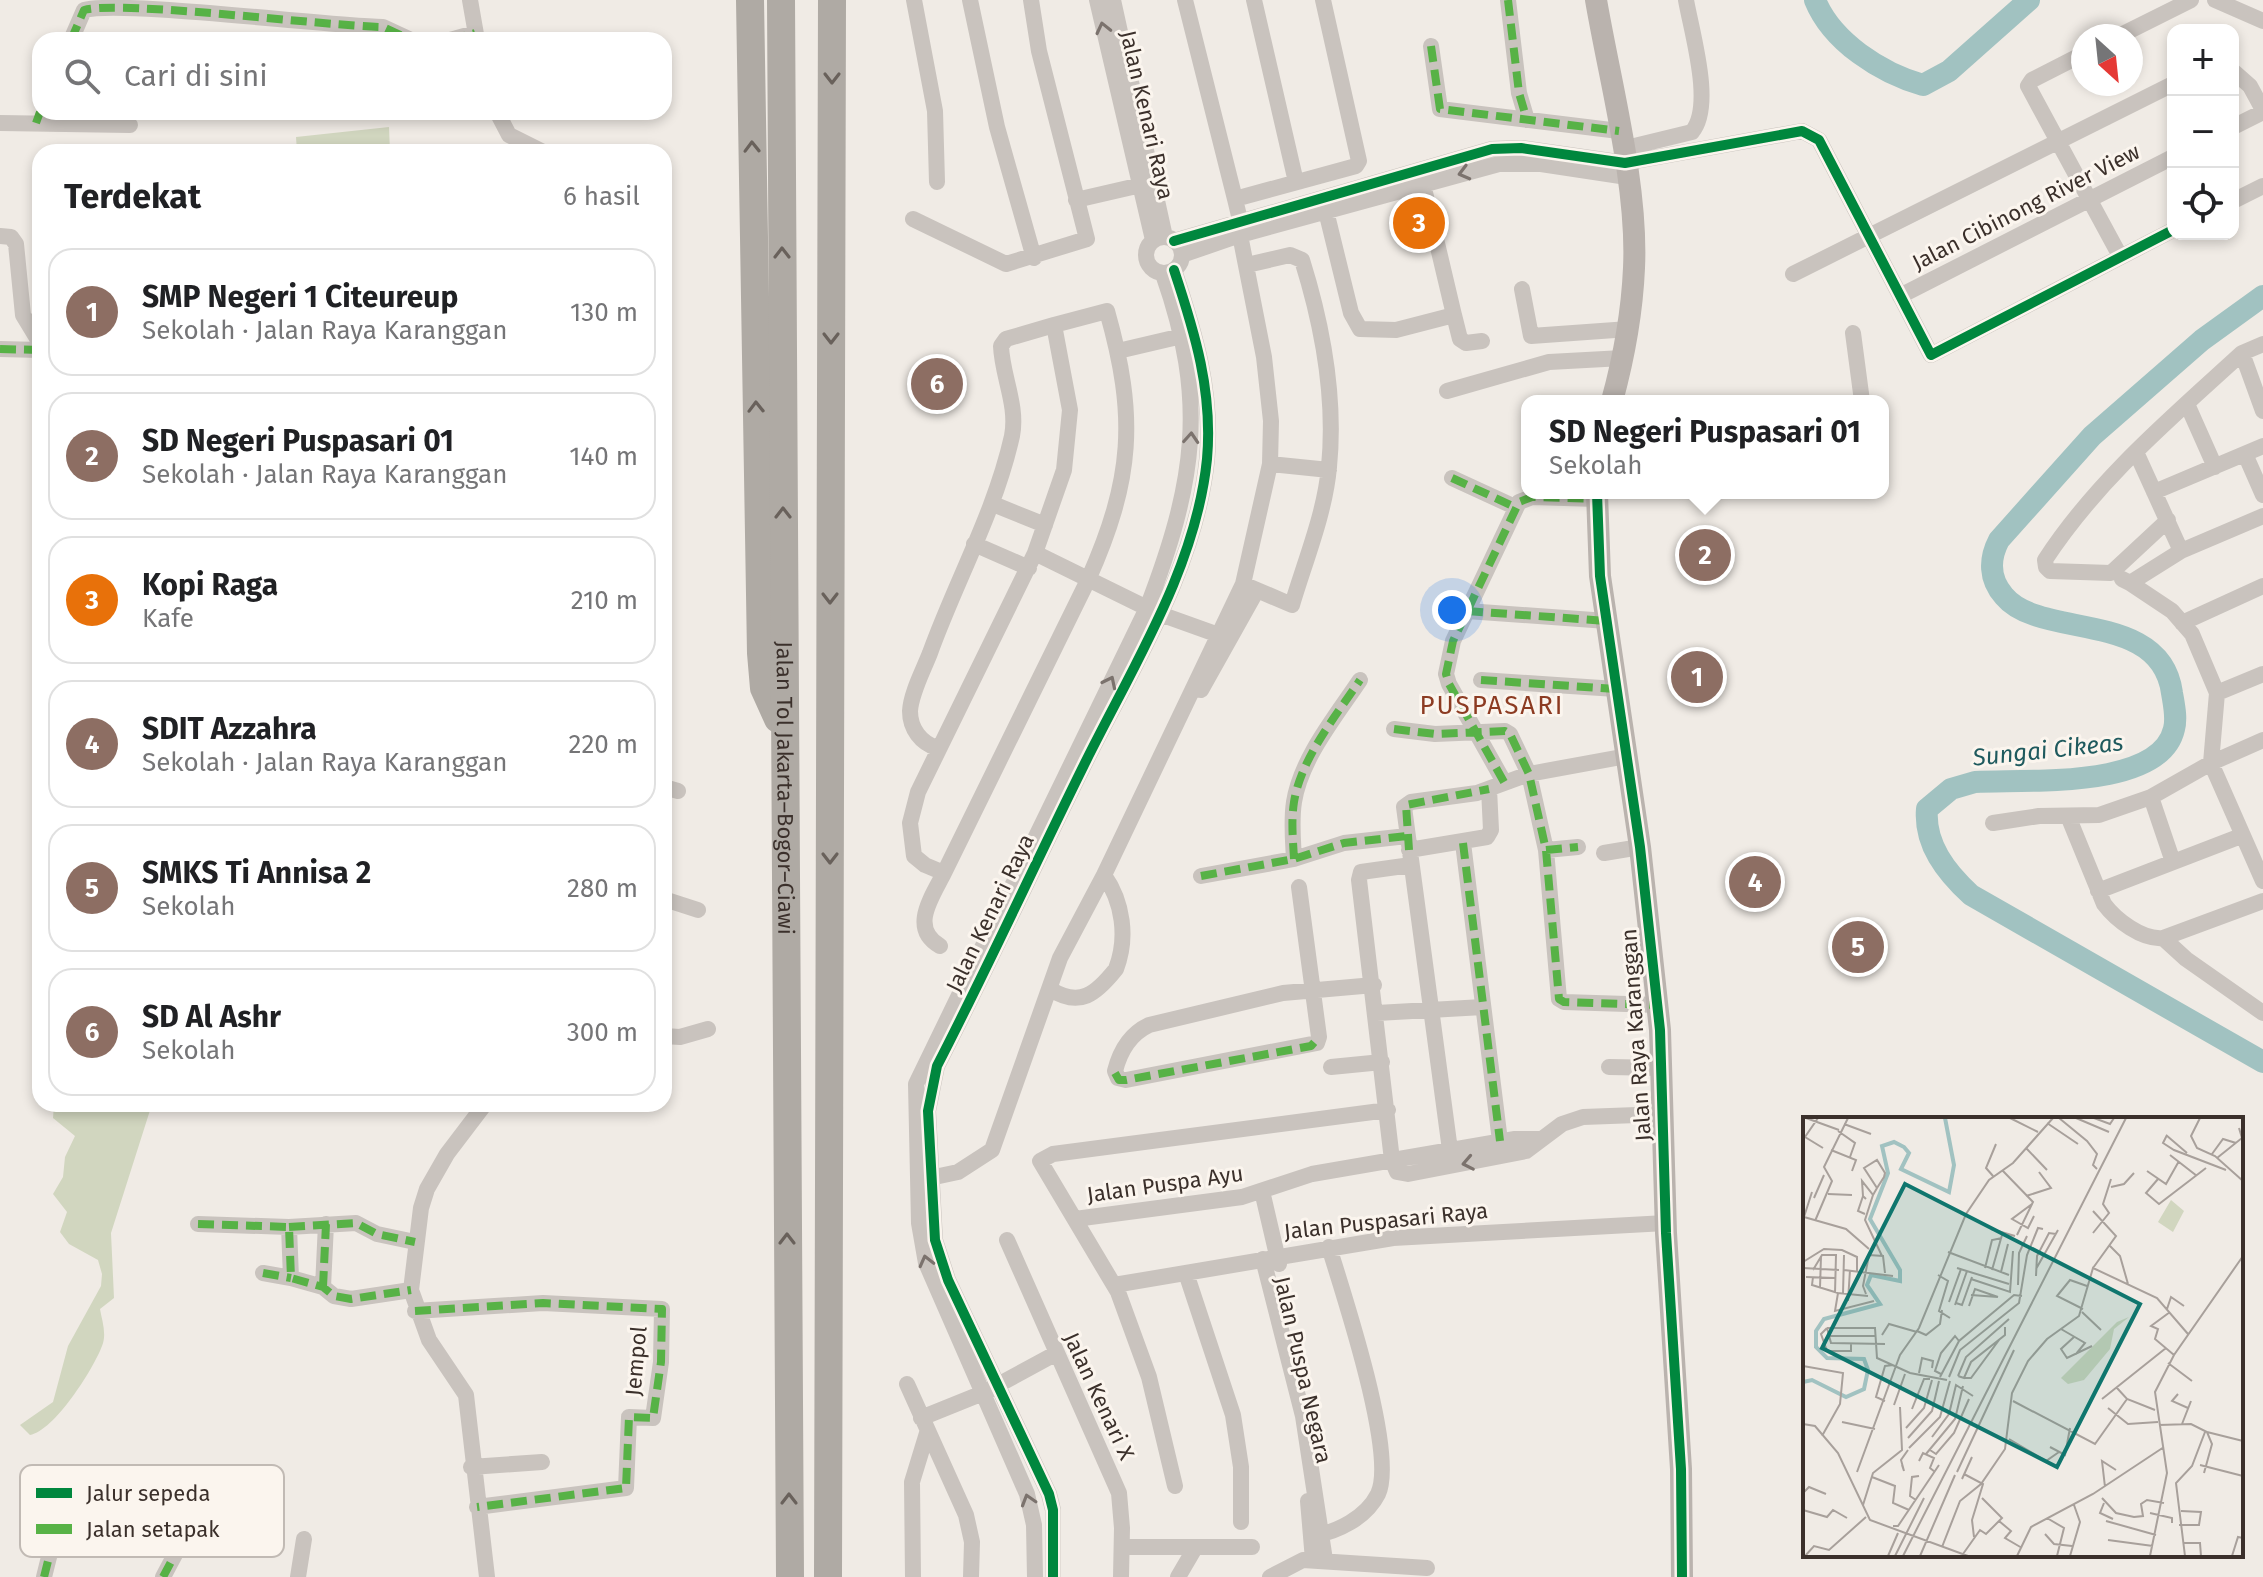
<!DOCTYPE html>
<html lang="id">
<head>
<meta charset="utf-8">
<style>
	body { margin:0; font-family:"Fira Sans",sans-serif; background:#f6f6f6; color:#202124 }
	.controls { position:absolute; right:24px; top:24px; display:grid; overflow:hidden; border-radius:16px; box-shadow:0 4px 12px #0003 }
	.controls button { width:72px; height:72px; display:grid; place-items:center; padding:0; border:0; border-bottom:2px solid #e0e0e0; background:#fff; color:#202124; font:40px sans-serif }
	.compass { position:absolute; left:2071px; top:24px; width:72px; height:72px; border-radius:50%; background:#fff; box-shadow:0 4px 12px #0003; rotate:153deg }
	.you { position:absolute; left:1452px; top:610px; width:28px; height:28px; margin:-20px; border:6px solid #fff; border-radius:50%; background:#1a73e8; box-shadow:0 0 0 12px #1a73e833 }
	.badge { display:grid; place-items:center; width:52px; height:52px; border-radius:50%; background:#1a73e8; color:#fff; font-size:26px; font-weight:700 }
	.pin { position:absolute; translate:-50% -50%; border:4px solid #fff; box-shadow:0 2px 8px #0006 }
	.popup { position:absolute; left:1521px; top:395px; width:368px; height:104px; box-sizing:border-box; display:grid; place-content:center; border-radius:16px; background:#fff; filter:drop-shadow(0 2px 6px #0005); font-size:26px; white-space:nowrap; color:#757577 }
	.popup b { font-size:30px; color:#202124 }
	.popup::after { content:''; position:absolute; left:50%; top:100%; margin-left:-16px; border:16px solid transparent; border-top-color:#fff }
	.list { margin:0; padding:0; list-style:none }
	h2 { display:flex; justify-content:space-between; align-items:center; height:104px; margin:0; padding:0 32px; font-size:34px }
	h2 small { font-size:26px; font-weight:400; color:#757577 }
	.list li { display:grid; grid-template-columns:52px 1fr auto; gap:24px; align-items:center; box-sizing:border-box; height:128px; margin:0 16px 16px; padding:0 16px; border:2px solid #e0e0e0; border-radius:24px }
	.list b { display:block; font-size:30px; white-space:nowrap }
	.list p { margin:0; font-size:26px; white-space:nowrap; color:#757577 }
	.list em { font-size:26px; font-style:normal; color:#757577 }
	.icon { flex:none; width:44px; height:44px; fill:none; stroke:currentColor; stroke-width:2; stroke-linecap:round; stroke-linejoin:round }
	.map { position:relative; flex:none; width:2263px; height:1577px; overflow:hidden }
	.search { position:absolute; background:#fff; box-shadow:0 4px 12px #0003; left:32px; top:32px; width:640px; height:88px; display:flex; align-items:center; gap:20px; box-sizing:border-box; padding:0 28px; border-radius:24px; color:#757577; font-size:30px }
	.panel { position:absolute; background:#fff; box-shadow:0 4px 12px #0003; left:32px; top:144px; width:640px; height:968px; border-radius:24px }
	.map>svg:first-child { display:block }
	.green { fill:#d1d6bf }
	.lines { fill:none; stroke-linecap:round; stroke-linejoin:round }
	.river { stroke:#a1c2c1; stroke-width:22 }
	.street { stroke:#c9c3be; stroke-width:16 }
	.secondary { stroke:#bab3ae; stroke-width:22 }
	.highway { stroke:#afaaa4; stroke-width:28 }
	.quiet { stroke:#57b246; stroke-width:8; stroke-dasharray:16 8; stroke-linecap:butt }
	.cycleway-casing { stroke:#fbf5ee; stroke-width:15 }
	.cycleway { stroke:#00873e; stroke-width:10 }
	.oneway { stroke:#7b726d }
	.oneway2 { stroke:#69615b }
	.labels { text-anchor:middle; dominant-baseline:central; stroke-width:6; stroke-linejoin:round; paint-order:stroke }
	.street-label { font-size:22px; fill:#3b302b; stroke:#fbf5ee }
	.water-label { font-size:24px; font-style:italic; fill:#1f5a5e; stroke:#fbf5ee }
	.quarter-label { font-size:26px; letter-spacing:2px; fill:#8c3b22; stroke:#fbf5ee }
	.inset-river { fill:none; stroke:#a1c2c1; stroke-width:4 }
	.inset-road { fill:none; stroke:#a8a09b; stroke-width:2 }
	.view { fill:#0f766e; fill-opacity:0.15; stroke:#0f766e; stroke-width:4 }
	.inset-edge { fill:none; stroke:#3b302b; stroke-width:4 }
	.key { fill:#fbf5ee; stroke:#c1bab4; stroke-width:2 }
	.key-label { font-size:22px; fill:#3b302b }
</style>
</head>
<body>
<div class="map">
<svg width="2263" height="1577" viewBox="0 0 2263 1577">
	<rect width="100%" height="100%" fill="#f0ebe5"/>
	<!-- green -->
	<path class="green" d="M389 127 390 152H297L296 137Z
		M54 1104H152L111 1233 114 1298 100 1309C102 1321 107 1334 102 1346 93 1370 54 1431 30 1435L20 1425 53 1402 68 1346 101 1286 102 1274 98 1260 69 1244 60 1232 67 1212 53 1194 63 1177 65 1157 75 1136 53 1118Z"/>
	<g class="lines">
		<!-- river -->
		<path class="river" d="M1815 0C1832 42 1881 73 1923 85L1949 71 2029 0
			M2263 296 2202 340 2092 436 1999 540C1989 559 1989 579 2004 596 2040 640 2161 609 2172 693 2174 705 2177 718 2174 729 2160 790 2025 779 1975 782L1951 789 1927 809C1924 844 1946 872 1971 895L2263 1062"/>
		<!-- street -->
		<path class="street" d="M470 0 477 40
			M914 0 935 111 937 182
			M970 0 997 127 1034 258
			M1097 0 1153 240
			M1113 0 1165 237
			M1185 0 1235 199
			M1254 0 1296 182
			M1508 0 1519 93 1527 120
			M2215 0 2263 21
			M2119 36 2191 0
			M71 40 84 10C122 0 325 26 383 27L411 40
			M450 40 475 33
			M1431 46 1440 109 1619 131
			M2083 54 2032 80 2028 86 2120 256
			M2233 71 2250 86 2263 110
			M497 112 509 135 543 152
			M0 123 130 125
			M2233 127 2263 112
			M1622 149 1692 132C1714 106 1692 34 1686 0
			M1076 200 1141 185
			M2233 201 2263 186
			M1326 211 1351 313 1360 329 1396 330 1454 315 1423 184
			M913 219 1006 264 1087 239 1039 51 1031 0
			M1240 220 1235 199 1356 166 1359 161 1323 0
			M0 236 11 237 16 244 23 315 40 343
			M1146 255a18 18 0 1 1 36 0a18 18 0 1 1-36 0Z
			M1174 241 1492 149 1521 148 1625 163 1802 131 1819 140 1931 355 2173 230
			M1182 255 1240 235 1499 164H1541L1627 177
			M1793 274 2173 84
			M1522 289 1531 336 1629 329
			M1900 296 2173 157
			M1454 315 1460 339 1466 343 1482 341
			M1853 333 1862 401
			M0 349 40 350
			M1118 351 1182 336
			M2242 353 2263 411
			M1447 391 1549 362 1623 358
			M2187 404 2215 467
			M2136 452 2181 551
			M2245 454 2263 495
			M1270 464 1329 470
			M1452 478 1515 507
			M2154 492 2263 446
			M993 504 1045 525
			M2168 520 2111 573 2050 571 2046 567 2045 560C2097 480 2172 417 2242 353L2263 344
			M974 544 1029 568
			M1035 553 1147 608
			M2122 579 2130 583 2181 551 2263 516
			M2130 583 2172 611 2192 634 2217 693 2211 763 2263 881
			M1243 584 1292 605C1305 561 1325 513 1329 467 1336 396 1323 327 1302 260L1290 255 1247 265
			M1467 611 1607 621
			M1160 614 1227 638
			M2182 623 2263 586
			M1481 680 1616 689
			M1201 690 1257 590
			M2217 693 2263 674
			M1394 729 1435 734 1505 731 1510 734 1529 774 1546 850 1559 999 1564 1002 1658 1005
			M937 748C921 743 910 729 910 711 911 693 923 671 930 653 956 581 995 512 1012 436 1018 405 1002 376 1001 346L1006 339 1054 325
			M1504 782 1449 684 1446 674 1453 641 1519 502 1532 497 1596 499
			M664 787 678 791
			M2151 797 2173 862
			M2068 816 2104 904C2116 920 2142 940 2163 938L2263 901
			M1993 823 2039 816 2099 815 2151 797 2211 763 2263 740
			M1463 843 1500 1141
			M1409 850 1487 837 1491 830 1489 789
			M1546 850 1578 847
			M1604 853 1640 847
			M1294 859C1293 840 1291 821 1294 802 1301 758 1336 716 1360 680
			M1411 865 1361 872 1359 880 1392 1160 1397 1172 1408 1174 1526 1151 1562 1124 1583 1117 1664 1114
			M1201 876 1294 859 1344 843 1407 836
			M1299 887 1319 1037 1317 1043 1126 1080 1118 1078 1115 1071C1120 1051 1130 1034 1149 1025L1283 993 1374 985
			M2098 891 2241 836
			M664 899 698 910
			M2163 938 2186 959 2263 1013
			M940 946C909 928 932 897 944 873L1088 580C1133 479 1137 417 1107 311L1054 325 1070 410 1064 470 1035 553 918 792 910 823 914 856 925 865 944 873
			M1050 989C1080 1008 1096 994 1116 969 1128 938 1123 902 1104 875
			M1377 1013 1483 1007
			M664 1036 680 1037 708 1029
			M1331 1067 1382 1062
			M1609 1067 1663 1068
			M485 1104 447 1154 427 1189 421 1208 411 1290 429 1340 466 1395 487 1577
			M1450 1150 1404 807 1411 802 1477 793 1529 774 1627 756
			M930 1178 958 1172 992 1150 1060 958 1104 875 1243 584 1270 464 1271 421 1264 357 1240 235
			M1262 1191 1279 1264
			M1075 1219 1242 1197 1312 1174 1515 1139H1541
			M198 1224 289 1227 291 1278 323 1287 334 1296 351 1299 411 1290
			M289 1227 356 1223 377 1234 415 1242
			M1007 1240 1119 1493 1122 1528 1121 1577
			M1263 1259 1303 1416 1325 1560
			M263 1273 291 1278
			M1186 1273 1233 1415 1241 1467V1522
			M1114 1285 1393 1238 1666 1223
			M323 1287 326 1224
			M415 1311 543 1303 662 1309 661 1362 653 1418 629 1417 626 1488 477 1507
			M907 1384 966 1515 972 1542 971 1577
			M921 1418 983 1393 1055 1354
			M471 1467 542 1462
			M1175 1486 1149 1377 1118 1292 1040 1161 1053 1154 1388 1110
			M1308 1501 1313 1560
			M1313 1536C1337 1532 1366 1518 1378 1494 1397 1454 1343 1293 1329 1247
			M180 1545 273 1544
			M1123 1547H1252
			M44 1577 56 1529
			M163 1577 180 1545 184 1520
			M298 1577 304 1539
			M913 1577 912 1482 927 1433
			M1035 1577 1034 1525 1027 1494 926 1263 919 1223 916 1084 1147 608C1195 483 1208 402 1163 274
			M1053 1577V1510L1049 1494 948 1280 935 1240 928 1111 937 1066C988 967 1034 866 1083 767 1131 669 1196 569 1207 459 1213 392 1195 333 1174 270
			M1178 1577 1195 1548
			M1270 1577 1303 1560 1427 1568"/>
		<!-- secondary -->
		<path class="secondary" d="M1596 0C1610 82 1638 185 1634 268 1632 314 1624 357 1612 401
			M1597 493 1600 576 1640 847 1660 1030 1666 1233 1681 1469 1682 1577"/>
		<!-- highway -->
		<g class="highway">
			<path d="M750 0 761 653 764 688 778 719"/>
			<path id="s1" d="M781 0 790 1577"/>
			<path d="M828 1577 832 0"/>
		</g>
		<!-- quiet -->
		<path class="quiet" d="M1508 0 1519 93 1527 120
			M71 40 84 10C122 0 325 26 383 27L411 40
			M450 40 475 33
			M1431 46 1440 109 1619 131
			M36 123 40 112
			M0 349 40 350
			M1452 478 1515 507
			M1467 611 1607 621
			M1481 680 1616 689
			M1394 729 1435 734 1505 731 1510 734 1529 774 1546 850 1559 999 1564 1002 1658 1005
			M1504 782 1449 684 1446 674 1453 641 1519 502 1532 497 1596 499
			M1463 843 1500 1141
			M1409 850 1406 805 1489 789
			M1546 850 1578 847
			M1294 859C1293 840 1291 821 1294 802 1301 758 1336 716 1360 680
			M1201 876 1294 859 1344 843 1407 836
			M1115 1073 1119 1080H1126L1311 1046 1319 1037
			M198 1224 289 1227 291 1278 323 1287 334 1296 351 1299 411 1290
			M289 1227 356 1223 377 1234 415 1242
			M263 1273 291 1278
			M323 1287 326 1224
			M415 1311 543 1303 662 1309 661 1362 653 1418 629 1417 626 1488 477 1507
			M180 1545 273 1544
			M44 1577 56 1529
			M163 1577 180 1545 184 1520"/>
		<!-- cycleway casing -->
		<g class="cycleway-casing">
			<path id="cycleway" d="M1174 241 1492 149 1521 148 1625 163 1802 131 1819 140 1931 355 2173 230
				M1597 493 1600 576 1640 847 1660 1030 1666 1233 1681 1469 1682 1577
				M1053 1577V1510L1049 1494 948 1280 935 1240 928 1111 937 1066C988 967 1034 866 1083 767 1131 669 1196 569 1207 459 1213 392 1195 333 1174 270"/>
		</g>
		<!-- cycleway -->
		<use href="#cycleway" class="cycleway"/>
	</g>
	<!-- one-way arrows -->
	<defs><path id="oneway-chevron" d="M-2-3.5L2.5 0L-2 3.5" fill="none" stroke-width="1.6" stroke-linecap="round" stroke-linejoin="round" transform="scale(2)"/></defs>
	<g class="oneway">
		<use href="#oneway-chevron" transform="translate(1103 28) rotate(-103)"/>
		<use href="#oneway-chevron" transform="translate(1464 173) rotate(165)"/>
		<use href="#oneway-chevron" transform="translate(1191 438) rotate(-86)"/>
		<use href="#oneway-chevron" transform="translate(1110 682) rotate(-64)"/>
		<use href="#oneway-chevron" transform="translate(1468 1163) rotate(169)"/>
		<use href="#oneway-chevron" transform="translate(926 1261) rotate(-104)"/>
		<use href="#oneway-chevron" transform="translate(1028 1500) rotate(-107)"/>
	</g>
	<g class="oneway2">
		<use href="#oneway-chevron" transform="translate(832 78) rotate(90)"/>
		<use href="#oneway-chevron" transform="translate(752 147) rotate(-91)"/>
		<use href="#oneway-chevron" transform="translate(782 253) rotate(-90)"/>
		<use href="#oneway-chevron" transform="translate(831 338) rotate(90)"/>
		<use href="#oneway-chevron" transform="translate(756 407) rotate(-91)"/>
		<use href="#oneway-chevron" transform="translate(783 513) rotate(-90)"/>
		<use href="#oneway-chevron" transform="translate(830 598) rotate(90)"/>
		<use href="#oneway-chevron" transform="translate(830 858) rotate(90)"/>
		<use href="#oneway-chevron" transform="translate(787 1239) rotate(-90)"/>
		<use href="#oneway-chevron" transform="translate(789 1499) rotate(-90)"/>
	</g>
	<g class="labels">
		<!-- street labels -->
		<g class="street-label">
			<text transform="translate(1147 115) rotate(77)">Jalan Kenari Raya</text>
			<text transform="translate(2026 207) rotate(-27)">Jalan Cibinong River View</text>
			<text stroke="none"><textPath href="#s1" startOffset="788">Jalan Tol Jakarta–Bogor–Ciawi</textPath></text>
			<text transform="translate(990 913) rotate(-64)">Jalan Kenari Raya</text>
			<text transform="translate(1636 1035) rotate(-94)">Jalan Raya Karanggan</text>
			<text transform="translate(1165 1184) rotate(-8)">Jalan Puspa Ayu</text>
			<text transform="translate(1386 1221) rotate(-6)">Jalan Puspasari Raya</text>
			<text transform="translate(636 1361) rotate(-85)">Jempol</text>
			<text transform="translate(1303 1370) rotate(77)">Jalan Puspa Negara</text>
			<text transform="translate(1099 1396) rotate(65)">Jalan Kenari X</text>
		</g>
		<!-- water labels -->
		<g class="water-label">
			<text transform="translate(2048 750) rotate(-6)">Sungai Cikeas</text>
		</g>
		<!-- quarter labels -->
		<g class="quarter-label">
			<text x="1492" y="705">PUSPASARI</text>
		</g>
	</g>
	<!-- overview -->
	<g transform="translate(1803 1117)">
		<rect width="440" height="440" fill="#f0ebe5"/>
		<path d="M368 83 381 94 370 115 355 105ZM326 200 311 212 307 232 281 263 265 267 258 261 314 205Z" fill="#d1d6bf"/>
		<path class="inset-river" d="M0 265 9 263 43 280 61 272 65 253 61 242 24 241 13 230V214L21 202 77 187 64 168 68 158 97 164V153L67 102 85 56 79 29 91 25 101 30 106 36 98 52 146 75 151 48 142 1"/>
		<path class="inset-road" d="M3 1 36 13M15 1 2 20 20 31M207 1 235 15M256 1 284 24 294 37 290 48 294 52M273 1 306 15M291 1 307 7 311 1M397 1 388 19 394 31 412 39 440 64M244 6 275 27M41 7 68 17M35 14 52 26 47 40M363 18 384 36M364 18 360 26 371 33 423 53M223 31 244 53M28 33 53 43 49 54M409 37 420 22 433 26M367 38 394 59M414 41 439 21 436 11M200 54 230 85 214 118M344 54 363 67 376 44M190 59 183 51 193 27M355 62 343 76 356 87 403 51M308 70 321 67 331 56M25 77 49 78M70 78 74 71 81 60 82 56 74 43 61 51 74 71M60 79 59 64 70 78 62 103 79 139M223 79 248 71 236 55M11 81 21 58M229 87 209 102 225 111 231 99M62 97 55 94 60 79 63 82M1 100 43 112 66 132M0 103 9 75M12 104 29 64 21 50 45 1M188 112 212 119M290 116 306 96 300 87 308 62M306 128 317 139 325 167M145 135 206 158M0 145 21 132 39 133 54 140V154M0 151 36 153M154 151 206 167M182 151 189 123 199 121M290 151 313 119 290 94M233 152 255 113M10 153 19 138H33L32 176M41 153 90 159M189 153 199 118M198 155 205 127M135 158 145 164 136 194 147 201M233 159 234 139 246 116 253 117M3 160 32 161M10 160 9 168 35 176M168 162 207 175 210 134M215 168 216 136 224 119M17 171 18 139M40 177 41 138M63 177 60 169 66 138 80 139 82 156M168 178 195 180M65 179 35 176 32 194 71 184M45 184 47 153M146 185 158 152M153 186 159 188 169 160M152 188 164 154M166 189 172 172 195 180M280 192 254 179 267 163 284 169M364 192 368 180 381 189M279 195 298 213M367 195 348 209 355 212 352 222 371 238M24 211H72L74 241 107 256 144 263M24 211 28 226 82 227M24 211 18 217 24 234H48V227M258 212 282 226 273 237M114 214 123 218 137 207 139 193M79 218 86 207 114 215M25 219H72M271 220 258 232 264 241 289 229M365 246 389 264M0 249 40 256 37 287 19 319M116 256 119 241 130 244 129 251M138 257 132 254 138 236 152 219 156 224M155 259 163 240 206 202M155 259 161 261 168 245 202 218V210M137 260 156 224 211 178 219 179M146 260 157 233 216 186 224 138 235 111 240 112M161 261H168L196 223M314 271 324 282 352 293M375 277 369 284 385 291M299 282 363 231M82 284 73 280 82 249 90 248M210 284 292 327 324 282M91 288 102 257M305 291 325 307 355 305M109 292 121 262H127M39 305 72 312M0 307 12 309 35 336 67 403 165 439M379 307 388 284M356 308 388 307 404 315 409 327 401 356M103 311 121 291 129 263M404 315 440 324M129 320 146 297 153 268 170 279M105 321 129 294 136 264M206 322 243 344 256 335M247 330 262 338 267 311M106 331 137 300 147 264M127 333 133 337 151 316 166 282M123 337 152 302 160 269M116 344 120 336 131 341 127 351 132 355M99 348 101 354 98 343 105 333M397 348 440 359M54 355 97 238 116 211 163 97 186 63 210 46 250 1M154 355 211 233M161 357 180 367 169 403 171 420M69 360 92 369 90 386 106 393M159 362 169 340M302 370 299 344 313 353M0 376 6 370 23 377M299 381 313 396 331 400 340 399 338 387 344 383 361 386M113 383 107 379 109 360 116 359M301 386 297 396 310 402M60 388 70 356 99 333 97 290M0 393 24 400 30 393 44 401M347 396 369 401V406M244 401 261 411 254 439M196 404 208 414 202 421 219 431M303 404 353 418M376 408H396L398 395 378 394M90 409H95L136 348M242 417 251 427 269 429M305 423 350 429M381 426H397L398 439M139 430 157 384 178 367 202 332 209 276 225 244 244 222 276 199 290 151 354 181 385 217M160 437 177 413 183 417 199 401 179 381M2 439 11 429 26 433 63 400M85 439 95 416M92 439 121 381M100 439 323 1M117 439 152 358M214 439 228 410 290 377 361 330M267 439 277 405 271 388M347 439 364 356 352 275 371 238 440 139M382 439 373 366 389 349 402 315M429 439 435 420 440 421"/>
		<path class="view" d="M102 67 337 187 254 350 19 231Z"/>
		<rect width="440" height="440" class="inset-edge"/>
	</g>
	<!-- legend -->
	<rect x="20" y="1465" width="264" height="92" rx="12" class="key"/>
	<rect x="36" y="1488" width="36" height="10" fill="#00873e"/>
	<rect x="36" y="1524" width="36" height="10" fill="#57b246"/>
	<g class="key-label">
		<text x="86" y="1501">Jalur sepeda</text>
		<text x="86" y="1537">Jalan setapak</text>
	</g>
</svg>
<div class="controls">
<button>+</button>
<button>−</button>
<button><svg class="icon" aria-label="locate" viewBox="0 0 24 24"><circle cx="12" cy="12" r="6"/><path d="M12 2v4M12 18v4M2 12h4M18 12h4"/></svg></button>
</div>
<svg class="compass" viewBox="-18 -18 36 36"><path d="M0-13l5 13h-10z" fill="#e53935"/><path d="M0 13l5-13h-10z" fill="#757577"/></svg>
<div class="you"></div>
<div class="pin badge" style="left:1697px;top:677px;background:#8d6e63">1</div>
<div class="pin badge" style="left:1705px;top:555px;background:#8d6e63">2</div>
<div class="popup"><b>SD Negeri Puspasari 01</b>Sekolah</div>
<div class="pin badge" style="left:1419px;top:223px;background:#e8710a">3</div>
<div class="pin badge" style="left:1755px;top:882px;background:#8d6e63">4</div>
<div class="pin badge" style="left:1858px;top:947px;background:#8d6e63">5</div>
<div class="pin badge" style="left:937px;top:384px;background:#8d6e63">6</div>
<div class="search"><svg class="icon" aria-label="search" viewBox="0 0 24 24"><circle cx="10" cy="10" r="6"/><path d="M15 15l6 6"/></svg>Cari di sini</div>
<section class="panel">
<h2>Terdekat<small>6 hasil</small></h2>
<ul class="list">
<li><span class="badge" style="background:#8d6e63">1</span><div><b>SMP Negeri 1 Citeureup</b><p>Sekolah · Jalan Raya Karanggan</p></div><em>130 m</em></li>
<li><span class="badge" style="background:#8d6e63">2</span><div><b>SD Negeri Puspasari 01</b><p>Sekolah · Jalan Raya Karanggan</p></div><em>140 m</em></li>
<li><span class="badge" style="background:#e8710a">3</span><div><b>Kopi Raga</b><p>Kafe</p></div><em>210 m</em></li>
<li><span class="badge" style="background:#8d6e63">4</span><div><b>SDIT Azzahra</b><p>Sekolah · Jalan Raya Karanggan</p></div><em>220 m</em></li>
<li><span class="badge" style="background:#8d6e63">5</span><div><b>SMKS Ti Annisa 2</b><p>Sekolah</p></div><em>280 m</em></li>
<li><span class="badge" style="background:#8d6e63">6</span><div><b>SD Al Ashr</b><p>Sekolah</p></div><em>300 m</em></li>
</ul>
</section>
</div>
</body>
</html>
